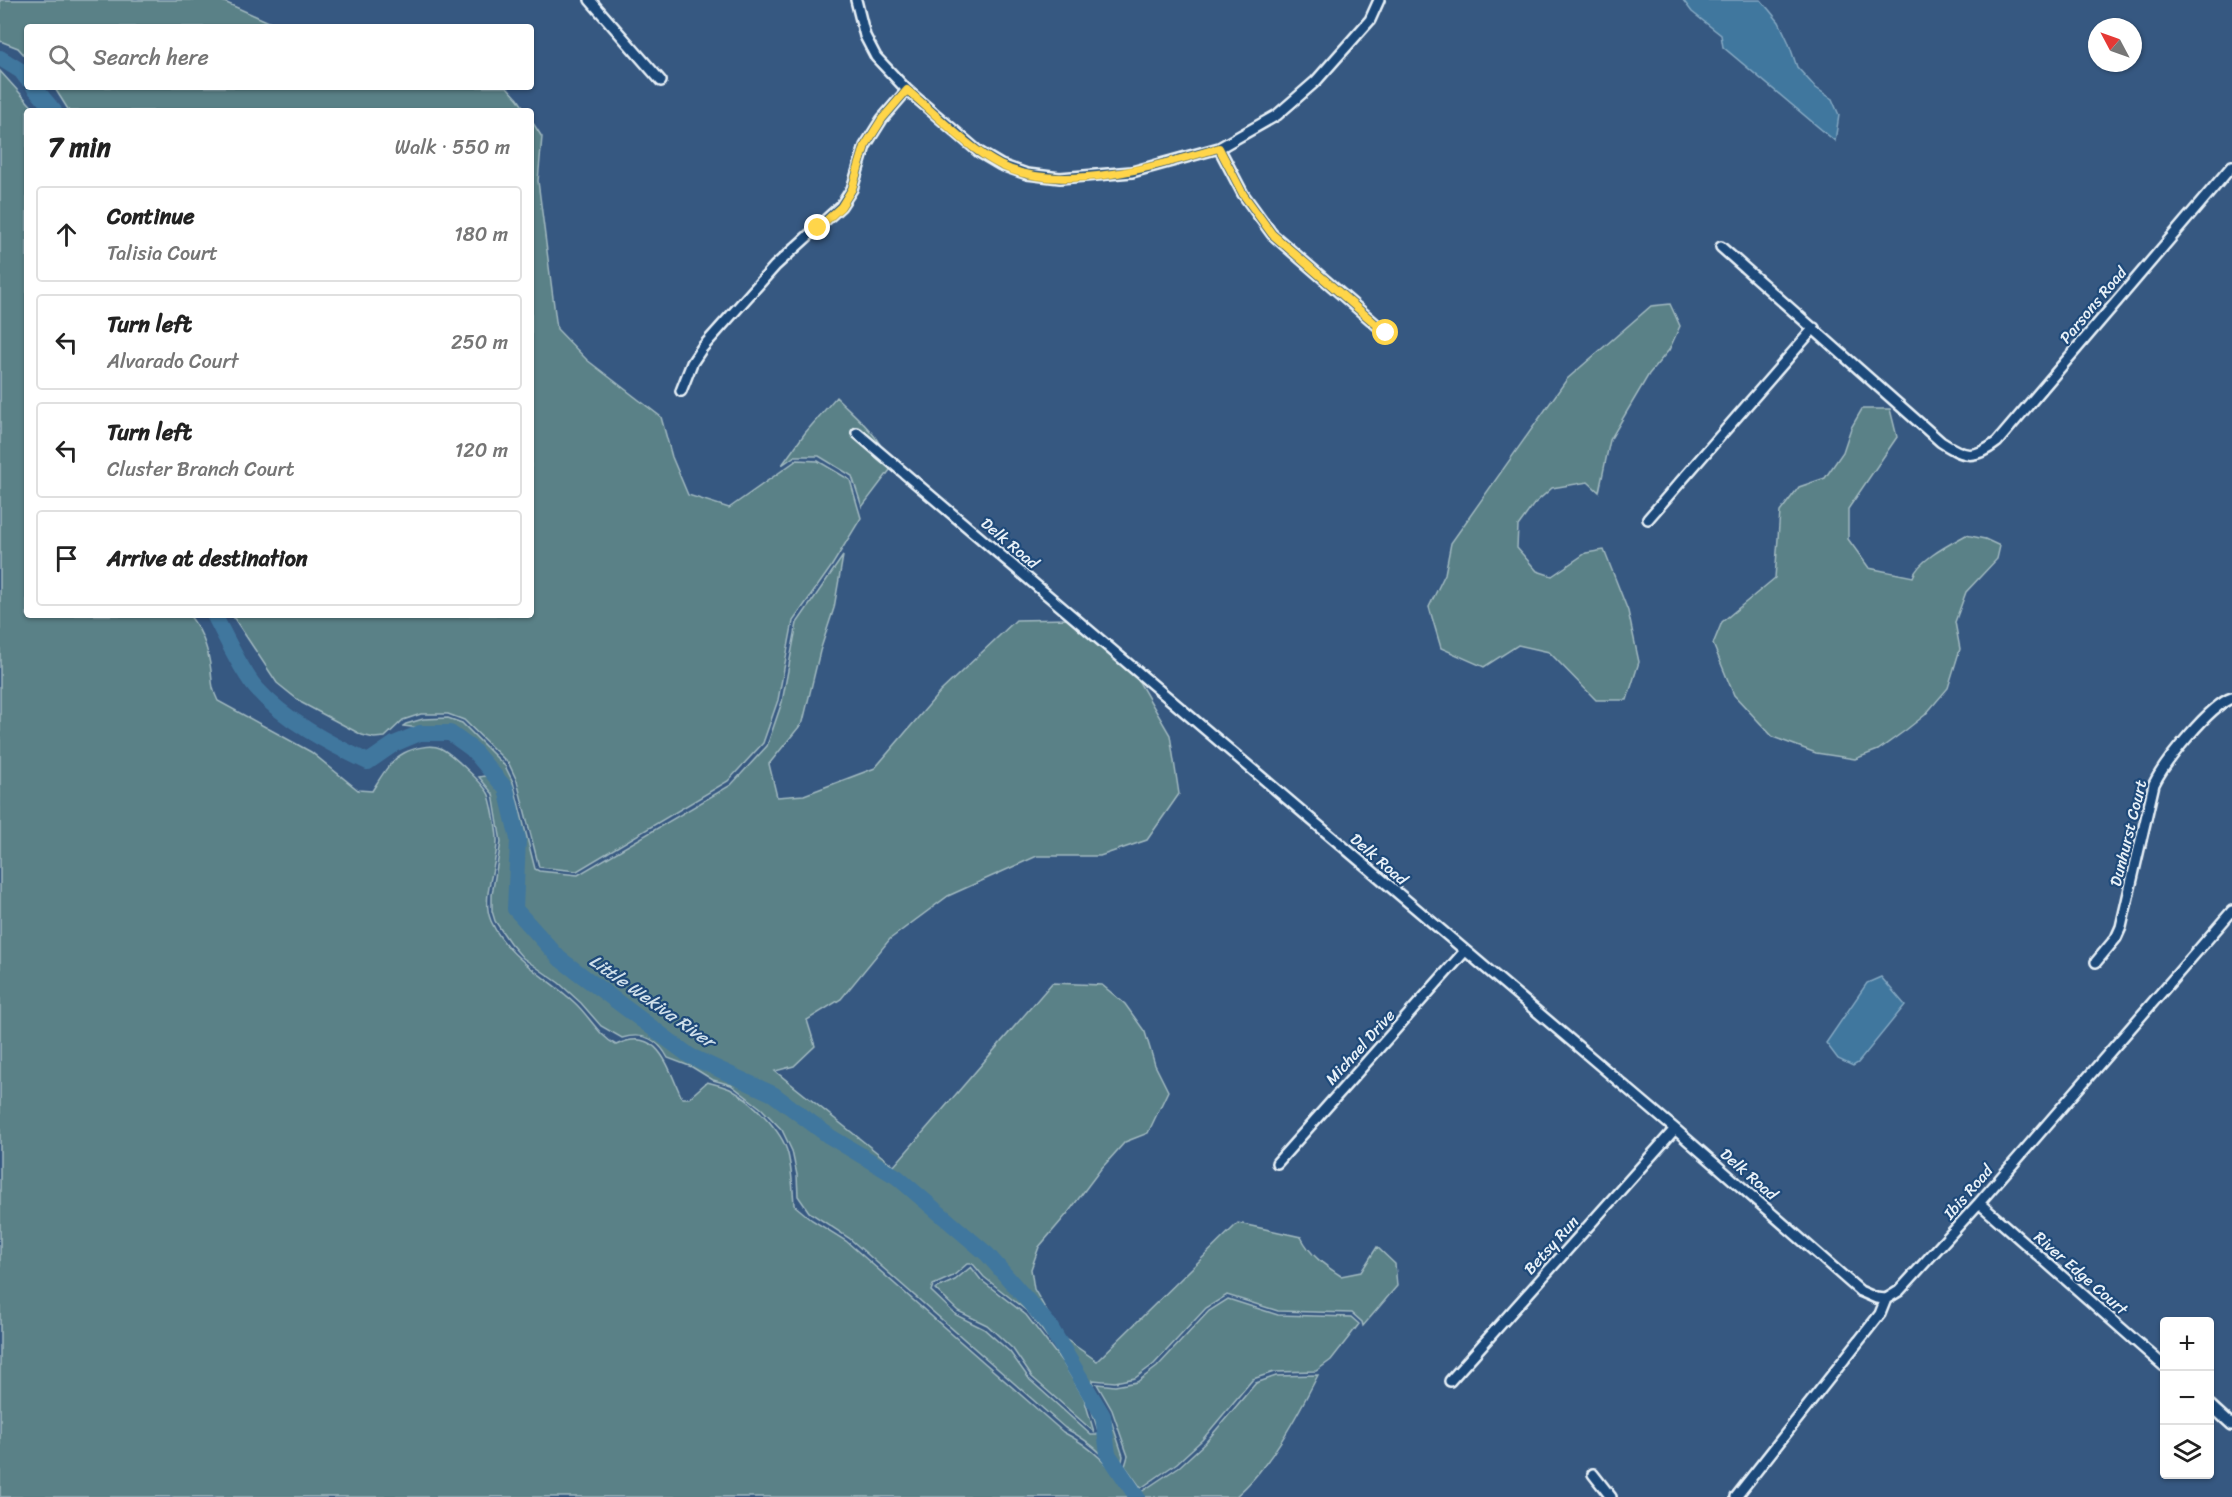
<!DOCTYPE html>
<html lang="en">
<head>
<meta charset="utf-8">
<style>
	body { margin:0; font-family:Sriracha,sans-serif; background:#f2f2f2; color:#222 }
	.controls { position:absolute; right:18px; bottom:18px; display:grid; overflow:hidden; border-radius:6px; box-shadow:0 2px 4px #0004 }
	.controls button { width:54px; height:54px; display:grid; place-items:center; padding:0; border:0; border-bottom:2px solid #e0e0e0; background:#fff; color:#222; font:30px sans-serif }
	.compass { position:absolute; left:2088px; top:18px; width:54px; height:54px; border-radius:50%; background:#fff; box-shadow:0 2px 4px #0004; rotate:311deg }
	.stop { position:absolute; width:18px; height:18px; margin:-14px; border:4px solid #ffd54a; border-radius:50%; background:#fff }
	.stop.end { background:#ffd54a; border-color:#fff; box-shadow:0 2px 6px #0008 }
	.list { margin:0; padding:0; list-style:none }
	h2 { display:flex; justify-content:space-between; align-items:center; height:78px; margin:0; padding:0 24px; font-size:26px }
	h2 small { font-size:20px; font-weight:400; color:#767676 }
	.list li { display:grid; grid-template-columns:39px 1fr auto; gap:18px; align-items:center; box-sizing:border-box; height:96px; margin:0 12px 12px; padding:0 12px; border:2px solid #e0e0e0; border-radius:6px }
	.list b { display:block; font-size:22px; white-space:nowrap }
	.list p { margin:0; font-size:20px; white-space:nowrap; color:#767676 }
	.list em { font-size:20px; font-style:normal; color:#767676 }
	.icon { flex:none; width:33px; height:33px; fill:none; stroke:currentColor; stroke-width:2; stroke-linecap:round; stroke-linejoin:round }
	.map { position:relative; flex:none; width:2232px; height:1497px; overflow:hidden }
	.search { position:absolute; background:#fff; box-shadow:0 2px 4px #0004; left:24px; top:24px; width:510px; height:66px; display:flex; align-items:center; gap:15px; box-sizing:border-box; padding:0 21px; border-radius:6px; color:#767676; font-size:22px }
	.panel { position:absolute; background:#fff; box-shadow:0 2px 4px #0004; left:24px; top:108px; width:510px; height:510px; border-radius:6px }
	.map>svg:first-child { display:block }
	.green { fill:#5a8187; stroke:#a1b9c0; stroke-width:1.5; fill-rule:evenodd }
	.water { fill:#41779e; stroke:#84a8c2; stroke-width:1.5 }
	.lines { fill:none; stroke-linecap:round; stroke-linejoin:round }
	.river { stroke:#41779e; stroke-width:16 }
	.minor-casing { stroke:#e8f1f8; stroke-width:14 }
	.minor { stroke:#1f4a7a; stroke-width:9 }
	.route { stroke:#ffd54a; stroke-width:8 }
	.labels { text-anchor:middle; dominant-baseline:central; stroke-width:4.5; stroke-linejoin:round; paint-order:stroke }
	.street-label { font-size:16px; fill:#e8f1f8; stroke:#1f4a7a }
	.water-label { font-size:18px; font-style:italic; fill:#cfdfea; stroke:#1f4a7a }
</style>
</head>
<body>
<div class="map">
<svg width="2232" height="1497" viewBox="0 0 2232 1497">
	<rect width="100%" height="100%" fill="#365881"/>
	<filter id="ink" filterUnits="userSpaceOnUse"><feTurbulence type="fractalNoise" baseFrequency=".0167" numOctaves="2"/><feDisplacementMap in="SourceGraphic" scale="12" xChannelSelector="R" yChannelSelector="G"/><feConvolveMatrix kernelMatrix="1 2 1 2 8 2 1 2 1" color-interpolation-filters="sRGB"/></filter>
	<g filter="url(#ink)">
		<!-- green -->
		<path class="green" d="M0 0H220L280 27H27V58L18 48 0 41Z
			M0 71 36 111H27V615H189C201 629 207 646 210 664 213 680 210 685 218 701L311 752 358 790 372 791C381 777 389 761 404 753 413 748 431 744 440 748 451 753 484 784 489 795 492 805 497 829 497 840 498 866 480 895 491 921 508 959 546 976 575 1003 589 1016 599 1036 616 1045 659 1024 668 1069 682 1098H689L707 1082C715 1084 723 1086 730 1089 752 1101 782 1130 788 1154 792 1171 793 1188 794 1205L812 1220 846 1241 1063 1432C1090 1446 1116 1469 1130 1497H0Z
			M54 87H507L518 99 526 111H69Z
			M531 120 542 137 538 181 557 329 587 360 661 417 672 457 688 495 729 508 797 460 818 461 850 480 861 518 831 567 793 621 778 700 763 743 728 781 577 871 539 867 517 781 509 764 464 720 448 714H421L403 720 385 737 374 738 362 735 302 703 277 683 232 615H531Z
			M1670 304 1680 326 1669 350 1649 374 1610 440 1599 492 1588 482 1552 488 1534 504 1518 526 1517 548 1537 571 1552 576 1586 553 1604 550 1628 611 1639 662 1627 700H1596L1549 652 1518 645 1484 667 1441 648 1429 607 1445 574 1451 543 1567 379 1651 306Z
			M836 397C858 419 885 439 890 470L862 507 852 476 819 456H795L782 465 805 433Z
			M1862 409H1890L1897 437 1848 509V539L1869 568 1913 577C1918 560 1950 544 1966 535L1985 539 2000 546 1997 559 1966 592 1955 622 1960 649 1948 688 1925 715 1906 730 1878 750 1855 759 1816 753 1773 737 1734 695 1713 644 1722 622 1775 578 1780 512 1799 487 1825 478 1843 452 1851 428Z
			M843 556 834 608 820 651 803 722 769 764 777 797 804 795 875 768 940 692 1016 620 1068 619 1124 656 1170 735 1179 794 1147 840 1100 856H1037L948 896 890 939 841 999 807 1020 815 1046 794 1066 775 1071 894 1166 1052 983 1102 985 1125 1004 1145 1032 1155 1065 1168 1091 1148 1133 1125 1142 1100 1170 1067 1214 1039 1247 1031 1269 1034 1289 1061 1336 1097 1361 1238 1223 1301 1237C1310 1255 1324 1265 1341 1276L1361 1272 1377 1247 1395 1264 1397 1286 1363 1326 1362 1322 1352 1313 1278 1311 1227 1295 1206 1308 1154 1364 1135 1378 1115 1382 1093 1380V1386L1108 1411 1123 1456 1121 1467 1141 1492 1180 1466 1205 1443 1256 1383 1276 1376 1318 1375C1298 1414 1269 1469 1235 1497H1135C1119 1468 1094 1443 1065 1428L849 1238 809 1212 798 1196 797 1175 792 1151 782 1130 762 1109 731 1085 713 1080 692 1067 668 1058C658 1039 642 1032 622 1038L601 1026 581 1003 559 983 523 958 510 943 495 921 492 911V895L501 842 493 794 479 777 490 775 491 761 466 739 438 730 403 726 406 724 423 719 448 718 462 723 505 766 513 782 535 869 539 871 578 875 731 785 767 746 782 702 797 623ZM967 1264H973L984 1277 1028 1312 1066 1361 1088 1398 1098 1431 1097 1435H1091L1030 1380 1010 1352 984 1329 956 1315 931 1291 933 1285 953 1276Z
			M971 1267 981 1280 1026 1315 1063 1363 1084 1398 1094 1432 1032 1377 1013 1349 987 1325 958 1311 935 1289 955 1280Z
			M1228 1299 1278 1315 1351 1317 1359 1324 1331 1360 1316 1371 1274 1372 1253 1379 1202 1440 1177 1463 1141 1488 1125 1466 1128 1456 1112 1410 1097 1384 1115 1386 1137 1382 1157 1367 1209 1311Z"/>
		<!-- water -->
		<path class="water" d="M1683 0H1761L1779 22 1788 41 1797 67 1816 88 1832 99 1839 115 1835 141 1723 47 1721 35 1692 12Z
			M1881 977 1905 1005 1858 1063 1853 1066 1838 1059 1826 1043 1867 983Z"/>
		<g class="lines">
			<!-- river -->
			<path class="river" d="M0 58 21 71 27 79
				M34 87 54 111
				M214 615C225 635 241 671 256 688 284 720 330 744 368 762L394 744 420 733H450L472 749 506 789 518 839 515 909 560 959 690 1056 773 1094 829 1136 897 1177 987 1254 1049 1325 1103 1416 1108 1454 1137 1497"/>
			<!-- minor casing -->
			<g class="minor-casing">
				<path id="minor" d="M590 0 661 81
					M856 0 865 36 876 57 907 90 979 152 1001 165 1027 174 1060 178 1132 172 1219 148 1277 115 1316 81 1370 20 1379 0
					M1219 148 1243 194 1272 234 1386 333
					M1721 247 1941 442C1964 457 1974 460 1997 442L2232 166
					M681 391 692 363 702 348 775 266 841 206 852 189 865 146 882 119 907 90
					M857 433 1675 1129 1860 1291 1876 1298 1886 1299
					M1648 519 1814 328
					M2096 962 2116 938 2121 927 2154 784C2164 763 2210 705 2232 698
					M1277 1163 1465 951
					M1979 1203 2164 1366
					M1450 1381 1675 1129
					M2210 1405 2232 1425
					M1593 1474 1611 1497
					M1736 1497 1880 1314 1886 1299 1899 1291 1979 1203 2232 911"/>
			</g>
			<!-- minor -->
			<use href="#minor" class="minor"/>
		</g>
	</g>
	<g class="lines" filter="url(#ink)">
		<!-- route -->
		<path class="route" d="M818 228 841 207 852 189 865 146 882 119 907 90C936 114 967 148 1000 165 1059 195 1159 166 1219 148L1243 194 1272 234 1386 333"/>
	</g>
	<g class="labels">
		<!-- street labels -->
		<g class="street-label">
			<text transform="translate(2093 305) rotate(-50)">Parsons Road</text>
			<text transform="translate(1010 543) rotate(40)">Delk Road</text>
			<text transform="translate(2128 833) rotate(-76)">Dunhurst Court</text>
			<text transform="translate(1379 859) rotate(41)">Delk Road</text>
			<text transform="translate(1360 1047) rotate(-48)">Michael Drive</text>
			<text transform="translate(1749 1174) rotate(41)">Delk Road</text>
			<text transform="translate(1968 1192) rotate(-49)">Ibis Road</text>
			<text transform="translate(1551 1245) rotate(-48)">Betsy Run</text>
			<text transform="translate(2081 1273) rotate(41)">River Edge Court</text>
		</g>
		<!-- water labels -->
		<g class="water-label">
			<text transform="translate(652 1001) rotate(35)">Little Wekiva River</text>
		</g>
	</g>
</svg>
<div class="controls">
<button>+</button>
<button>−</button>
<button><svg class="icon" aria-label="layers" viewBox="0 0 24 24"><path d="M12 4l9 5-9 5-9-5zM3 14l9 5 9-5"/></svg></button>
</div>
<svg class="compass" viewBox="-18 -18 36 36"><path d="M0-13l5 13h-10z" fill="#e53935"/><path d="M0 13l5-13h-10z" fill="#767676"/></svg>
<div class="stop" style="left:1386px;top:333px"></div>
<div class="stop end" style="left:818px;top:228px"></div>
<div class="search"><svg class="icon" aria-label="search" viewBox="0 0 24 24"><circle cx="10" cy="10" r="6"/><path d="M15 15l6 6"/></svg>Search here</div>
<section class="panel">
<h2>7 min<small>Walk · 550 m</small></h2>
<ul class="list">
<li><svg class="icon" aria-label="ahead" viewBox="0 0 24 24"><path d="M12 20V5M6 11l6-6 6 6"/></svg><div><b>Continue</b><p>Talisia Court</p></div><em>180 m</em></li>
<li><svg class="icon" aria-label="left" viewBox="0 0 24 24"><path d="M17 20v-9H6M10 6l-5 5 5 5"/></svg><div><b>Turn left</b><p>Alvarado Court</p></div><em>250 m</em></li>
<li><svg class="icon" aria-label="left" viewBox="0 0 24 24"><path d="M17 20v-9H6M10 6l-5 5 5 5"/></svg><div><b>Turn left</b><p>Cluster Branch Court</p></div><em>120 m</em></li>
<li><svg class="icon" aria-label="arrive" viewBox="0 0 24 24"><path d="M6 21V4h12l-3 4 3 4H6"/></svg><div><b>Arrive at destination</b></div></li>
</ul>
</section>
</div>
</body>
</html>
